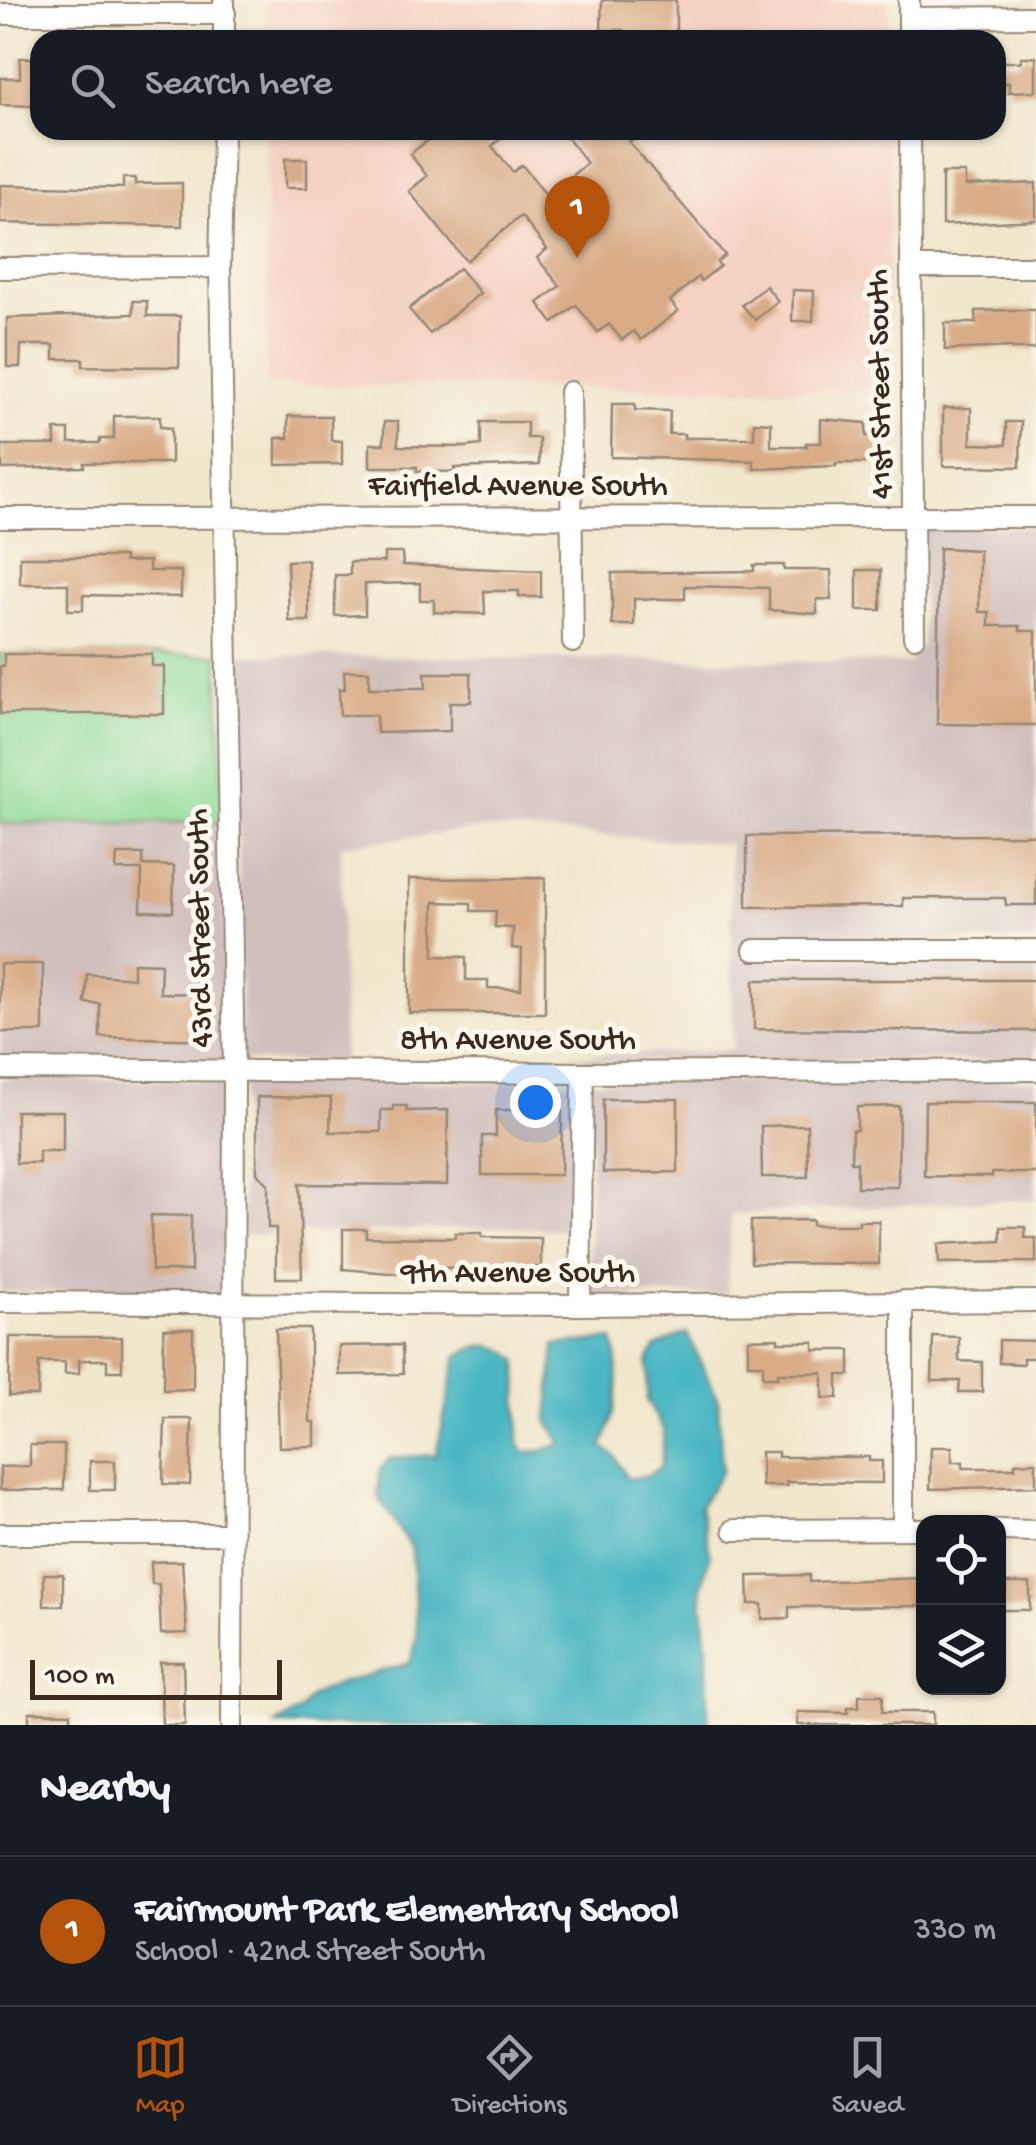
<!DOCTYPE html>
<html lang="en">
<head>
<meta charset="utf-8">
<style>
	body { margin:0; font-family:"Gochi Hand",sans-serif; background:#242831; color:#f1f3f6 }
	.controls { position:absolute; right:30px; bottom:30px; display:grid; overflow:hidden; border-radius:20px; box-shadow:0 2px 8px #0004 }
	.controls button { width:90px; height:90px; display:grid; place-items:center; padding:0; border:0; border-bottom:2px solid #363941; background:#171b24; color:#f1f3f6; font:50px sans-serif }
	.scale { position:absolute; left:30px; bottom:25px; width:252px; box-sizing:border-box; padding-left:10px; border:5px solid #3b2a1e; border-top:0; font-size:28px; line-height:35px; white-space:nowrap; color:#3b2a1e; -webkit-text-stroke:8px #fbf7ec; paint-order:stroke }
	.you { position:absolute; left:535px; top:1102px; width:35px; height:35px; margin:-25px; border:8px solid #fff; border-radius:50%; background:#1a73e8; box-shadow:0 0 0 15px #1a73e833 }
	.badge { display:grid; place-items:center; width:65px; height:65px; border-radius:50%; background:#b45309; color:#fff; font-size:32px; font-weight:700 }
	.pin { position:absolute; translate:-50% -82px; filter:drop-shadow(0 2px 5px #0008) }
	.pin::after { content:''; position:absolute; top:52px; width:35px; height:30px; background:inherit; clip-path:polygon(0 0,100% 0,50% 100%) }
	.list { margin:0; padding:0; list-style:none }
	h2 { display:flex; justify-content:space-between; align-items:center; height:130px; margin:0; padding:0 40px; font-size:42px }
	h2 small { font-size:32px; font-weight:400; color:#9ea1a6 }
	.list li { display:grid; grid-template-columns:65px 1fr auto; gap:30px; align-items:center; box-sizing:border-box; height:150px; padding:0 40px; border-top:2px solid #363941 }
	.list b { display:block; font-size:38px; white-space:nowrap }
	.list p { margin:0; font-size:32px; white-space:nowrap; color:#9ea1a6 }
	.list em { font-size:32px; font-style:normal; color:#9ea1a6 }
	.icon { flex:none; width:55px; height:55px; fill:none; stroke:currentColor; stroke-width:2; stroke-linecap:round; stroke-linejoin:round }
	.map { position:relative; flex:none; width:1036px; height:1725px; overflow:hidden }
	.search { position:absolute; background:#171b24; box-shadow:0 2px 8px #0004; left:30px; right:30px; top:30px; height:110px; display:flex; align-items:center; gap:25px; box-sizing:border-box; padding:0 35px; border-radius:30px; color:#9ea1a6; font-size:38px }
	.sheet { height:280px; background:#171b24 }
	nav { display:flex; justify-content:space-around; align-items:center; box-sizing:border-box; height:140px; border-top:2px solid #363941; background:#171b24; font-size:28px; color:#9ea1a6 }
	nav a { display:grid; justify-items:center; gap:5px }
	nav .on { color:#b45309 }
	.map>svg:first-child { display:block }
	.built { fill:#f5d2c3 }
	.industrial { fill:#d1bfbd }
	.green { fill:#8dda98; stroke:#64825b; stroke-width:2.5 }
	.water { fill:#48b6c2; stroke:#427070; stroke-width:2.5 }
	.building { fill:#d9ac87; fill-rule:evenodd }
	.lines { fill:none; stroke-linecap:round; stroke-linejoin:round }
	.street-casing { stroke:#968876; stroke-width:24 }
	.street { stroke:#fff; stroke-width:20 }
	.labels { text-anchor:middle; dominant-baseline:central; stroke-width:10; stroke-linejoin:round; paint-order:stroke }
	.street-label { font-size:32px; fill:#3b2a1e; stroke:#fbf7ec }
</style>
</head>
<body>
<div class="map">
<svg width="1036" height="1725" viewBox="0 0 1036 1725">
	<rect width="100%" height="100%" fill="#fbf7ec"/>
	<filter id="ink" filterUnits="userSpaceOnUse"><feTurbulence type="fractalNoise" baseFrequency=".01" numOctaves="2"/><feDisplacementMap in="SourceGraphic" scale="20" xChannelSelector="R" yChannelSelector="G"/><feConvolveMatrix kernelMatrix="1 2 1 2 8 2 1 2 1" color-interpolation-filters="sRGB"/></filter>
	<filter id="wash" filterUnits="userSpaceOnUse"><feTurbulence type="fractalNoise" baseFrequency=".0048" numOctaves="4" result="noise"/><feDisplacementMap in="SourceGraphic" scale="40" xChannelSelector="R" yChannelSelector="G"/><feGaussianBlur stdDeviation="2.25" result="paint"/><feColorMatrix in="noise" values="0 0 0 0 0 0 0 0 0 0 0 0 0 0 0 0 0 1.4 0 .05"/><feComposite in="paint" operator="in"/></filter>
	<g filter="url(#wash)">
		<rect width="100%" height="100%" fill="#f1e7cd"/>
		<!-- built -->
		<path class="built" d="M266 0H888V40H266Z
			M266 130H889V390L266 385Z"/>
		<!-- industrial -->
		<path class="industrial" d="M923 527H1036V940H746L745 959 1036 960V1060L417 1062 733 1050 730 844 487 828 341 845 343 1062 242 1061 236 655 910 663 911 647H922Z
			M223 822 225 1061 0 1059V824Z
			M0 1079 225 1081V1293L0 1292Z
			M1036 1080V1199L731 1214 727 1294 589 1296 592 1082Z
			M242 1081 574 1082 573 1230 502 1227 243 1235Z"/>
		<!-- green -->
		<path class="green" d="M0 654 218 655 223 822 0 824Z"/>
		<!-- water -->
		<path class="water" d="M687 1333 718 1400 722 1471 700 1506 710 1554 701 1588 707 1650 708 1725H275L301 1710 311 1696 337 1684 410 1663 417 1639 412 1550 378 1496 380 1470 390 1458 436 1455 457 1356C484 1343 494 1340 518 1360L519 1442 524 1452 541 1451 562 1444 548 1421 555 1345 613 1339C622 1375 618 1413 602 1446L614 1455 627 1479 648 1476 661 1466 664 1431 647 1401 648 1361 656 1347Z"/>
		<g id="blocks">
			<!-- building -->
			<path class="building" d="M602 0H676V40H624V30H601Z
				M1021 57H1036V91L1009 92V83H996V62H1021Z
				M20 58H40V106L0 105V78H20Z
				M425 130H512L492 146 513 172 522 165 547 196 587 163 561 130H644L629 142 725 255 717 262 720 266 701 281 698 277 670 301 678 311 641 340 634 331 622 340 609 324 598 332 576 305 553 323 538 303 560 286 537 258 547 249 521 216 466 261 409 191 427 176 410 154 431 138Z
				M285 159H307V188H285Z
				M942 173H965V186L1036 183V220L942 225Z
				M123 178H135V184L182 183V226L0 223V185L123 188Z
				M459 268 480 293 430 334 409 309Z
				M766 286 778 301 755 320 742 305Z
				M793 290 814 291 813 321H792Z
				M133 301H147V316H180L179 367 83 366V359H54V345H21L20 367H7V318L133 314Z
				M1011 310H1036V349H1011V347L945 350V323H976V311Z
				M612 404H635V410L670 411 669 434H684V438H754V422L771 423V446H807L806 443H821V419L866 423V436H879V463H836V466L754 469V461L611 457Z
				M943 408H971V444L1006 445V422H1021L1020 467 943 466Z
				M114 416H160V427L171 428V463H84V467L2 469V445H55V430H69V443H100V439H114Z
				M288 416H331V440L342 441V464L276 465V438H288Z
				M384 422H398V446L466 447 481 445V422H527V438H539V465L455 468V472L417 471V467H370V444H384Z
				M939 548 979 550V612H989V626H1020V631H1036V725L937 724Z
				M384 553H402L403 565 541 571V597H519V591H484L485 614 434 612V600H420V583L365 584V615L335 616V575H350V562H384Z
				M20 557H124V562L149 561V571H181V597L83 595V610H68V584H20Z
				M308 560 309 621H289L287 561Z
				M754 565H784V570H831V600L817 599V614L769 610V588L685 586V599H634V625H612V573L754 571Z
				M857 570H881V610H857Z
				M4 654H152V666H164V714H0V666H4Z
				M344 671H369V688H426L425 673H471V702H450V731L377 733 376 715H340L339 689H345Z
				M1036 835V905H1006L1005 898H903V906L747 907V836Z
				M117 854H143V865L174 866 173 912 141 911 142 870H116Z
				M545 878V1013H409V879ZM434 902 471 903V911H496L495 927 513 928 512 948 522 949 521 989 488 988V980H466V957L434 956Z
				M133 963 161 964 160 993 211 994V1040L100 1037V1004L85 1003 87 974 133 978Z
				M0 964H43V1032H0Z
				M754 980H1036V1031L754 1029Z
				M257 1097 331 1098 330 1132H381V1110H393V1106H407L406 1111 448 1110 447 1185 299 1184 302 1278H276V1228H268V1184L257 1173Z
				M603 1099H678V1172L603 1173Z
				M925 1102H1036V1173H992V1177L924 1176Z
				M899 1106 898 1187H857V1162H851L852 1130H857V1107Z
				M496 1110H562L561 1175H482V1136H496Z
				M16 1111H63V1151H39V1163H16Z
				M807 1125 808 1177H762L761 1126Z
				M151 1215 191 1216V1271H152Z
				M812 1220V1225H859V1221H879V1264L751 1263V1221Z
				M1001 1227H1025V1238H1036V1262L939 1263 938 1244 1001 1241Z
				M343 1229H366V1237L455 1238V1233H482V1237L541 1238V1267L401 1268V1274L343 1269Z
				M164 1329H193V1389L163 1390Z
				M276 1329H310V1422H315V1446L279 1447Z
				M933 1336 959 1337V1361L982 1362V1392H959L960 1381H932Z
				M10 1337H122V1371H107V1360H79V1373L65 1374V1362H39L38 1396H9Z
				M778 1338V1342H814V1350H850V1375H838V1398H823V1373H778V1377H763V1364H748V1339Z
				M999 1340 1036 1341V1358H1023V1364L999 1363Z
				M402 1345 403 1374 339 1375V1346Z
				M165 1419H192L190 1485 163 1484Z
				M30 1445H64V1490H0V1467L30 1466Z
				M931 1447H952V1462H963V1468H1015V1463L1036 1462V1486L930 1489Z
				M761 1452H778V1457H869V1461H882V1483L786 1482 787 1486H762Z
				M90 1461H115V1490H90Z
				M182 1561 187 1633 161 1634 159 1584H152L151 1562Z
				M44 1574H63V1606H44Z
				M809 1575V1582L924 1578V1606L789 1607V1618L762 1619V1604H749L748 1576Z
				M998 1583H1030V1610H998Z
				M160 1662H183L185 1725H162Z
				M859 1695H883L882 1712H933V1725H798V1712L848 1713V1707H859Z
				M29 1712 71 1713V1725H29Z"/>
		</g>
	</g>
	<g filter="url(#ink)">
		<use href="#blocks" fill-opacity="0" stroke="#968876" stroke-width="2.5"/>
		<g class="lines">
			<!-- street casing -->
			<g class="street-casing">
				<path id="street" d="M909 0V40
					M0 14H225
					M909 18 1036 17
					M224 40V2
					M223 130 220 267 234 1071 232 1725
					M910 130 914 637
					M911 267H1036
					M0 268 220 267
					M570 392 573 642
					M0 518 1036 517
					M754 950H1036
					M0 1069 583 1073 1036 1070
					M903 1301V1529
					M0 1302 580 1305 1036 1301
					M580 1305 583 1073
					M734 1530 924 1529
					M998 1530 1036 1531
					M0 1534H233"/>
			</g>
			<!-- street -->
			<use href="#street" class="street"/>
		</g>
	</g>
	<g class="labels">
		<!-- street labels -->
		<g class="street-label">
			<text transform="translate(882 384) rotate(-91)">41st Street South</text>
			<text x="518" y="488">Fairfield Avenue South</text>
			<text transform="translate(202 928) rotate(-91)">43rd Street South</text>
			<text x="518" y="1042">8th Avenue South</text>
			<text x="518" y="1275">9th Avenue South</text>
		</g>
	</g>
</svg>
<div class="controls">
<button><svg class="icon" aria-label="locate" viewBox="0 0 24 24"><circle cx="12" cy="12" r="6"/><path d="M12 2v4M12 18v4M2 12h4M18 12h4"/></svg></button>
<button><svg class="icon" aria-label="layers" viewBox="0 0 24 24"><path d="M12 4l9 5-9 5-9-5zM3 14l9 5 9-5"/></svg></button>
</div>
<div class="scale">100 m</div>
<div class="you"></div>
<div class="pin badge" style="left:577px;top:258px">1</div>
<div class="search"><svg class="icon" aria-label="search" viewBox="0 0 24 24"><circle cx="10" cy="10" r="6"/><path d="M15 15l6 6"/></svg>Search here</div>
</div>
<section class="sheet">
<h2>Nearby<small></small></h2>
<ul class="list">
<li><span class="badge">1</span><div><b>Fairmount Park Elementary School</b><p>School · 42nd Street South</p></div><em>330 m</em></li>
</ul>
</section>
<nav>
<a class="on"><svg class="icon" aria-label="map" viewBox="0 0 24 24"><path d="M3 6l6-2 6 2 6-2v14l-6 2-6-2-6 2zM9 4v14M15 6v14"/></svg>Map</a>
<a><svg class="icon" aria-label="directions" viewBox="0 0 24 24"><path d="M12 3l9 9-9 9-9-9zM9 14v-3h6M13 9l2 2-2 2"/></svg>Directions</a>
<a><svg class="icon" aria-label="saved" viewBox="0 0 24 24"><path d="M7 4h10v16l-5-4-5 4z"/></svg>Saved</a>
</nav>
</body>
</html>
